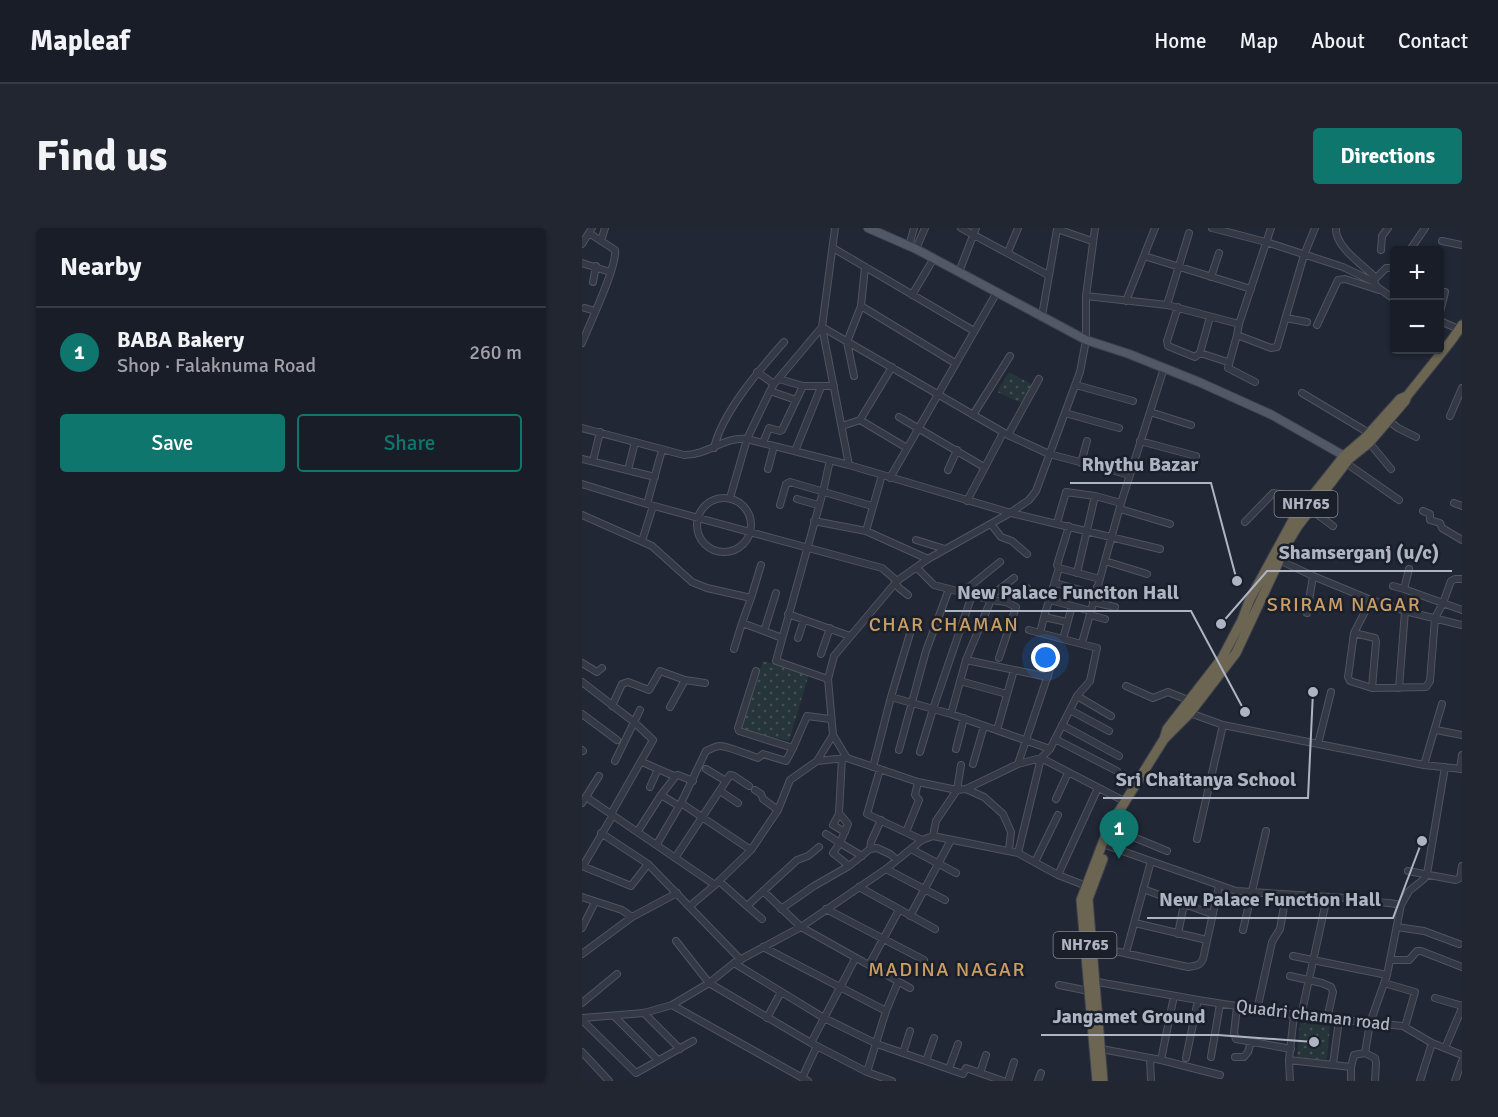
<!DOCTYPE html>
<html lang="en">
<head>
<meta charset="utf-8">
<style>
	body { margin:0; font-family:Signika,sans-serif; background:#222630; color:#f1f3f6 }
	.controls { position:absolute; right:18px; top:18px; display:grid; overflow:hidden; border-radius:6px; box-shadow:0 2px 4px #0004 }
	.controls button { width:54px; height:54px; display:grid; place-items:center; padding:0; border:0; border-bottom:2px solid #373b45; background:#191d28; color:#f1f3f6; font:30px sans-serif }
	.you { position:absolute; left:464px; top:430px; width:21px; height:21px; margin:-15px; border:4px solid #fff; border-radius:50%; background:#1a73e8; box-shadow:0 0 0 9px #1a73e833 }
	.badge { display:grid; place-items:center; width:39px; height:39px; border-radius:50%; background:#0f766e; color:#fff; font-size:20px; font-weight:700 }
	.pin { position:absolute; translate:-50% -50px; filter:drop-shadow(0 2px 3px #0008) }
	.pin::after { content:''; position:absolute; top:32px; width:21px; height:18px; background:inherit; clip-path:polygon(0 0,100% 0,50% 100%) }
	.list { margin:0; padding:0; list-style:none }
	h2 { display:flex; justify-content:space-between; align-items:center; height:78px; margin:0; padding:0 24px; font-size:26px }
	h2 small { font-size:20px; font-weight:400; color:#9fa2a8 }
	.list li { display:grid; grid-template-columns:39px 1fr auto; gap:18px; align-items:center; box-sizing:border-box; height:90px; padding:0 24px; border-top:2px solid #373b45 }
	.list b { display:block; font-size:22px; white-space:nowrap }
	.list p { margin:0; font-size:20px; white-space:nowrap; color:#9fa2a8 }
	.list em { font-size:20px; font-style:normal; color:#9fa2a8 }
	.actions { display:flex; gap:12px; padding:18px 24px }
	.actions a { flex:1; padding:14px 0; border:2px solid #0f766e; border-radius:6px; text-align:center; font-size:21px; color:#0f766e }
	.actions .main { background:#0f766e; color:#fff }
	.map { position:relative; flex:none; width:880px; height:853px; overflow:hidden; border-radius:6px }
	header { display:flex; align-items:center; gap:36px; box-sizing:border-box; height:84px; padding:0 30px; background:#191d28; border-bottom:2px solid #373b45 }
	header strong { font-size:28px }
	nav { display:flex; gap:33px; margin-inline-start:auto; font-size:21px }
	.intro { display:flex; align-items:center; justify-content:space-between; box-sizing:border-box; height:144px; padding:0 36px }
	h1 { margin:0; font-size:42px }
	.button { padding:15px 27px; border-radius:6px; background:#0f766e; color:#fff; font-size:21px; font-weight:700 }
	main { display:flex; gap:36px; padding:0 36px }
	aside { flex:1; background:#191d28; border-radius:6px; box-shadow:0 2px 4px #0004 }
	.map>svg:first-child { display:block }
	.park { fill:url(#park-dots) }
	.lines { fill:none; stroke-linecap:round; stroke-linejoin:round }
	.minor-casing { stroke:#4f5460; stroke-width:8 }
	.major-casing { stroke:#3e424f; stroke-width:10 }
	.highway-casing { stroke:#3c414d; stroke-width:11 }
	.minor { stroke:#353946; stroke-width:6 }
	.major { stroke:#525866; stroke-width:8 }
	.highway { stroke:#6b6552; stroke-width:9 }
	.labels { text-anchor:middle; dominant-baseline:central; stroke-width:5; stroke-linejoin:round; paint-order:stroke }
	.shield { fill:#1a1f2a; stroke:#828794; stroke-width:1.5 }
	.shield-label { font-size:16px; font-weight:bold; fill:#afb4c2 }
	.street-label { font-size:18px; fill:#afb4c2; stroke:#1a1f2a }
	.neighbourhood-label { font-size:20px; letter-spacing:1.5px; fill:#c99d63; stroke:#1a1f2a }
	.leader { fill:none; stroke:#afb4c2; stroke-width:2 }
	.callout-dot { fill:#afb4c2; stroke:#1a1f2a; stroke-width:2 }
	.callout-label { font-size:20px; text-anchor:middle; font-weight:bold; fill:#afb4c2; stroke:#1a1f2a; stroke-width:5; stroke-linejoin:round; paint-order:stroke }
</style>
</head>
<body>
<header>
<strong>Mapleaf</strong>
<nav><a>Home</a><a>Map</a><a>About</a><a>Contact</a></nav>
</header>
<div class="intro"><h1>Find us</h1><a class="button">Directions</a></div>
<main>
<aside>
<h2>Nearby<small></small></h2>
<ul class="list">
<li><span class="badge">1</span><div><b>BABA Bakery</b><p>Shop · Falaknuma Road</p></div><em>260 m</em></li>
</ul>
<div class="actions"><a class="main">Save</a><a>Share</a></div>
</aside>
<div class="map">
<svg width="880" height="853" viewBox="0 0 880 853">
	<defs>
		<pattern id="park-dots" width="8" height="8" patternUnits="userSpaceOnUse" patternTransform="scale(1.5)"><rect width="8" height="8" fill="#263539"/><path d="M2 2h.1M6 6h.1" fill="none" stroke="#435054" stroke-width="1.8" stroke-linecap="round"/></pattern>
	</defs>
	<rect width="100%" height="100%" fill="#212735"/>
	<!-- park -->
	<path class="park" d="M427 144 451 157 439 175 415 164Z
		M181 433 227 446 207 513 159 501Z
		M718 795 748 798 745 832 715 829Z"/>
	<g class="lines">
		<!-- minor casing -->
		<g class="minor-casing">
			<path id="minor" d="M253 0 240 99 267 237
				M379 0 466 47
				M630 0 684 14 761 39 792 54 795 59 812 71
				M754 0C753 19 780 36 793 49
				M19 13 23 0
				M860 13 880 17
				M0 16 10 0
				M327 18 332 0
				M251 20 392 103
				M334 21 343 0
				M799 22 800 8 806 0
				M828 22 843 0
				M426 24 436 0
				M562 28 669 61
				M0 35 28 44
				M377 44 394 0
				M629 49 637 25
				M793 51 804 40H812
				M11 54 14 38
				M330 67 352 30
				M504 68 585 77 657 96 689 0
				M544 73 573 0
				M585 77 607 5
				M279 78 373 135
				M596 79 585 113 586 118 613 129 618 125 628 89
				M3 80 13 83
				M858 84 863 64
				M460 88 475 1 510 13
				M704 90 725 94
				M858 93 879 102
				M657 96 655 107 689 120 695 119 722 27 733 0
				M735 97 756 52 763 51 797 62
				M655 107 646 140 673 154
				M0 115C7 97 36 37 33 22L7 5
				M618 125 646 134
				M175 144 192 156
				M272 148 265 114 279 78 283 39
				M197 151 221 158H252
				M494 157 551 173
				M188 163 214 172
				M720 165 787 205
				M568 184 609 197
				M483 185 537 200
				M391 187 428 128
				M868 188 880 160
				M317 189 402 239
				M278 192 325 220
				M807 193 816 200 834 209
				M260 198 278 192 310 139
				M0 200 102 227C126 227 143 208 165 211L267 237 429 285 578 321
				M426 207 457 151
				M785 212 809 241
				M558 213 614 228
				M181 215 187 200 198 203 200 202 221 158
				M132 220C140 185 177 142 202 114
				M213 223 239 159
				M0 231 73 249
				M11 233 18 204
				M499 235 505 213
				M764 235 817 272
				M186 241 192 218
				M46 242 53 214
				M366 242 375 222
				M308 250 415 64
				M0 256 65 276 300 340 315 353
				M115 297a27 27 0 1 1 54 0a27 27 0 1 1-54 0Z
				M148 270 165 211 188 163 192 156 240 99 426 207 467 226 548 247
				M215 271 236 277
				M385 273 421 205
				M872 275 880 278
				M65 276 80 222
				M198 277 204 256 208 254 290 278
				M538 281 588 296
				M728 281 751 298
				M841 283 848 286V292L858 295 860 300 880 312
				M0 287 70 318 110 354 125 360 169 370 160 395 182 403
				M232 293 284 303 346 331
				M663 294 691 265 709 268 723 277
				M475 295 484 264 513 268 539 275
				M409 296 419 309 430 313 445 326
				M284 303 300 247
				M334 312 363 321
				M60 313 71 278
				M695 331 731 348 789 372 823 383 880 397
				M523 333 565 346
				M335 340 352 357 409 372 424 374 434 379 417 430
				M477 340 518 351
				M827 341 822 361 880 382
				M495 345 513 268
				M313 355 317 360 326 367
				M473 355 513 366
				M811 358 822 361
				M515 359 537 365
				M381 364 418 334
				M194 365 182 403 200 410
				M169 370 179 337
				M405 371 432 350
				M468 372 509 383
				M789 372 772 405 766 449 768 453 790 460 844 459 848 453 853 390 861 375 869 353 873 351H880
				M424 374 445 360
				M511 374 533 379
				M725 385 731 348
				M206 386 268 408
				M508 387 523 391
				M462 389 477 340 475 337 487 298
				M447 402 458 405
				M772 405 793 410 794 414 790 460
				M216 410 222 392
				M481 411 490 378
				M500 415 539 275 582 140
				M152 421 160 395
				M239 426 248 400
				M384 432 466 449
				M0 435 15 444 20 440
				M174 443 156 500 157 503 211 520 225 488 248 491
				M246 451 194 433 241 264 248 232
				M378 453 425 466
				M0 454 52 494 71 512 29 586
				M544 458 571 470 586 464 606 472
				M817 460 823 383
				M495 468 529 488
				M309 469 369 486 468 521
				M30 478 40 456 46 454 67 462 78 443 103 452 123 455
				M88 479 103 452
				M488 482 527 503
				M605 484 641 497 842 537 880 541
				M0 486 35 512
				M369 486 384 432 409 372
				M480 497 537 528
				M415 502 432 442
				M854 502 880 507
				M473 511 535 543
				M736 516 749 464
				M374 521 382 490
				M0 522 1 523
				M317 522 344 423 367 361
				M338 524 351 481 390 367
				M33 533 58 482
				M235 533 264 530
				M60 534 92 548 96 547 111 553
				M391 536 402 498
				M436 536 473 426
				M842 537 860 476
				M291 539 309 469 329 402
				M124 541 144 553
				M298 541 285 586 340 612
				M878 541 880 527
				M68 559 76 541
				M384 561 436 536 459 530 544 574
				M173 562 179 566 181 571 196 582
				M138 563 156 575
				M79 567 93 549
				M4 569 133 657
				M474 571 486 545
				M0 575 17 548
				M99 575 169 622
				M257 586 251 597 263 604
				M532 601 585 623
				M56 603 79 567 97 578
				M324 604 337 572 333 567 336 554
				M19 605 66 636
				M244 606 258 615 266 596 257 585 260 530
				M351 608 354 593 375 562 379 537
				M615 611 641 497
				M75 616 99 575 124 523C129 521 133 518 138 518 146 518 166 527 176 530L181 526 204 533 211 520
				M526 618 654 663 765 670C783 675 801 673 819 677L827 663 842 651 845 646 863 539
				M288 621 289 614 299 592
				M329 621 374 645
				M427 622 429 604 421 586 402 569 384 561 375 562 336 554 265 530 251 507 246 451 252 428 315 353 346 331 428 285 447 272 454 263 498 144 504 112V68L513 0
				M436 625 459 530 468 521 495 468 508 453 515 420 458 405 462 389 485 394
				M93 630 148 547 152 548 167 558
				M453 634 476 587
				M0 638 49 658 66 636 159 732
				M1 638 31 587
				M267 638 251 625 258 615 280 628
				M304 641 363 672
				M826 643 874 652 878 650 880 638
				M476 647 516 560
				M137 653 165 678 215 632 226 628 237 619
				M277 659 353 701
				M561 661 630 686
				M181 663 219 699 328 760
				M0 669 40 682 50 689
				M108 678 133 657 169 622 196 582 208 552 235 533 251 507
				M165 678 180 691
				M199 681 232 658 267 638 288 621 295 620 308 626 315 632
				M244 681 342 732
				M328 688 369 612
				M553 695 625 712
				M815 699 842 703 877 716
				M0 700 13 674
				M661 702 684 603
				M596 706 602 676
				M94 713 127 755 229 815 285 844 310 853
				M510 718 606 739C613 738 618 738 621 731L637 658
				M181 719 304 783
				M544 725 569 633
				M0 726 50 689 95 665
				M711 728 805 747
				M808 732H827L835 723H839L880 739
				M152 735 242 790 295 816 381 846 384 840 421 853
				M287 737 317 682
				M708 748 740 755 749 759 751 764 745 791
				M510 753 616 772 712 787 821 798 850 815 880 827
				M802 755 833 764 823 799
				M477 757 507 763
				M853 770 880 778
				M0 775 35 746
				M90 777 226 853
				M655 779 652 805 654 811 709 821
				M675 782 690 714 698 701 704 667
				M62 785 98 821
				M719 788 745 669
				M33 789 76 832
				M0 790 62 785 90 777 127 755 152 735 219 699 304 641 340 612 351 608 436 625 476 647 507 659
				M185 790 199 764
				M0 792 54 845 111 813
				M229 815 273 731
				M863 820 880 780
				M519 821 579 832 638 847
				M0 824 27 853
				M321 825 328 803
				M629 829 638 776
				M653 829H662L666 824 669 814
				M568 830 569 853
				M604 830 616 772
				M579 832 592 768
				M707 832 769 839 772 827 783 825
				M344 833 352 810
				M751 836 757 792
				M367 841 376 816
				M285 844 304 783 316 754
				M398 845 404 827
				M220 850 235 818
				M426 853 432 834
				M456 853 459 845
				M708 853 707 832 712 787
				M769 853V839
				M793 853 794 835 793 830 783 825 788 795 805 747 819 677
				M838 853 850 815
				M873 853 880 833"/>
		</g>
		<!-- major casing -->
		<g class="major-casing">
			<path id="major" d="M286 0 334 21 504 112 547 126 617 154 690 187 766 230"/>
		</g>
		<!-- highway casing -->
		<g class="highway-casing">
			<path id="highway" d="M582 511 608 485 654 425 705 316 716 298 767 231 787 215 823 173 825 168 869 113 880 97
				M521 631 506 671 521 853
				M515 853 499 672 526 601 582 511 585 501 640 430 660 392 668 371 711 292 762 228 783 210 818 171 825 168"/>
		</g>
		<!-- minor -->
		<use href="#minor" class="minor"/>
		<!-- major -->
		<use href="#major" class="major"/>
		<!-- highway -->
		<use href="#highway" class="highway"/>
	</g>
	<g class="labels">
		<!-- shield labels -->
		<g class="shield">
			<rect x="692.5" y="263" width="63" height="26" rx="4.5"/>
			<rect x="471.5" y="704" width="63" height="26" rx="4.5"/>
		</g>
		<g class="shield-label">
			<text x="724" y="276">NH765</text>
			<text x="503" y="717">NH765</text>
		</g>
		<!-- street labels -->
		<g class="street-label">
			<text transform="translate(731 787) rotate(7)">Quadri chaman road</text>
		</g>
		<!-- neighbourhood labels -->
		<g class="neighbourhood-label">
			<text x="762" y="376">SRIRAM NAGAR</text>
			<text x="362" y="396">CHAR CHAMAN</text>
			<text x="365" y="741">MADINA NAGAR</text>
		</g>
	</g>
	<!-- callouts -->
	<path class="leader" d="M655 353L629 255H488M639 396L685 343H870M663 484L609 383H363M731 464L726 570H521M840 613L811 690H565M732 814L636 807H459"/>
	<g class="callout-dot">
		<circle cx="655" cy="353" r="6"/>
		<circle cx="639" cy="396" r="6"/>
		<circle cx="663" cy="484" r="6"/>
		<circle cx="731" cy="464" r="6"/>
		<circle cx="840" cy="613" r="6"/>
		<circle cx="732" cy="814" r="6"/>
	</g>
	<g class="callout-label">
		<text x="558" y="243">Rhythu Bazar</text>
		<text x="777" y="331">Shamserganj (u/c)</text>
		<text x="486" y="371">New Palace Funciton Hall</text>
		<text x="624" y="558">Sri Chaitanya School</text>
		<text x="688" y="678">New Palace Function Hall</text>
		<text x="547" y="795">Jangamet Ground</text>
	</g>
</svg>
<div class="controls">
<button>+</button>
<button>−</button>
</div>
<div class="you"></div>
<div class="pin badge" style="left:537px;top:631px">1</div>
</div>
</main>
</body>
</html>
